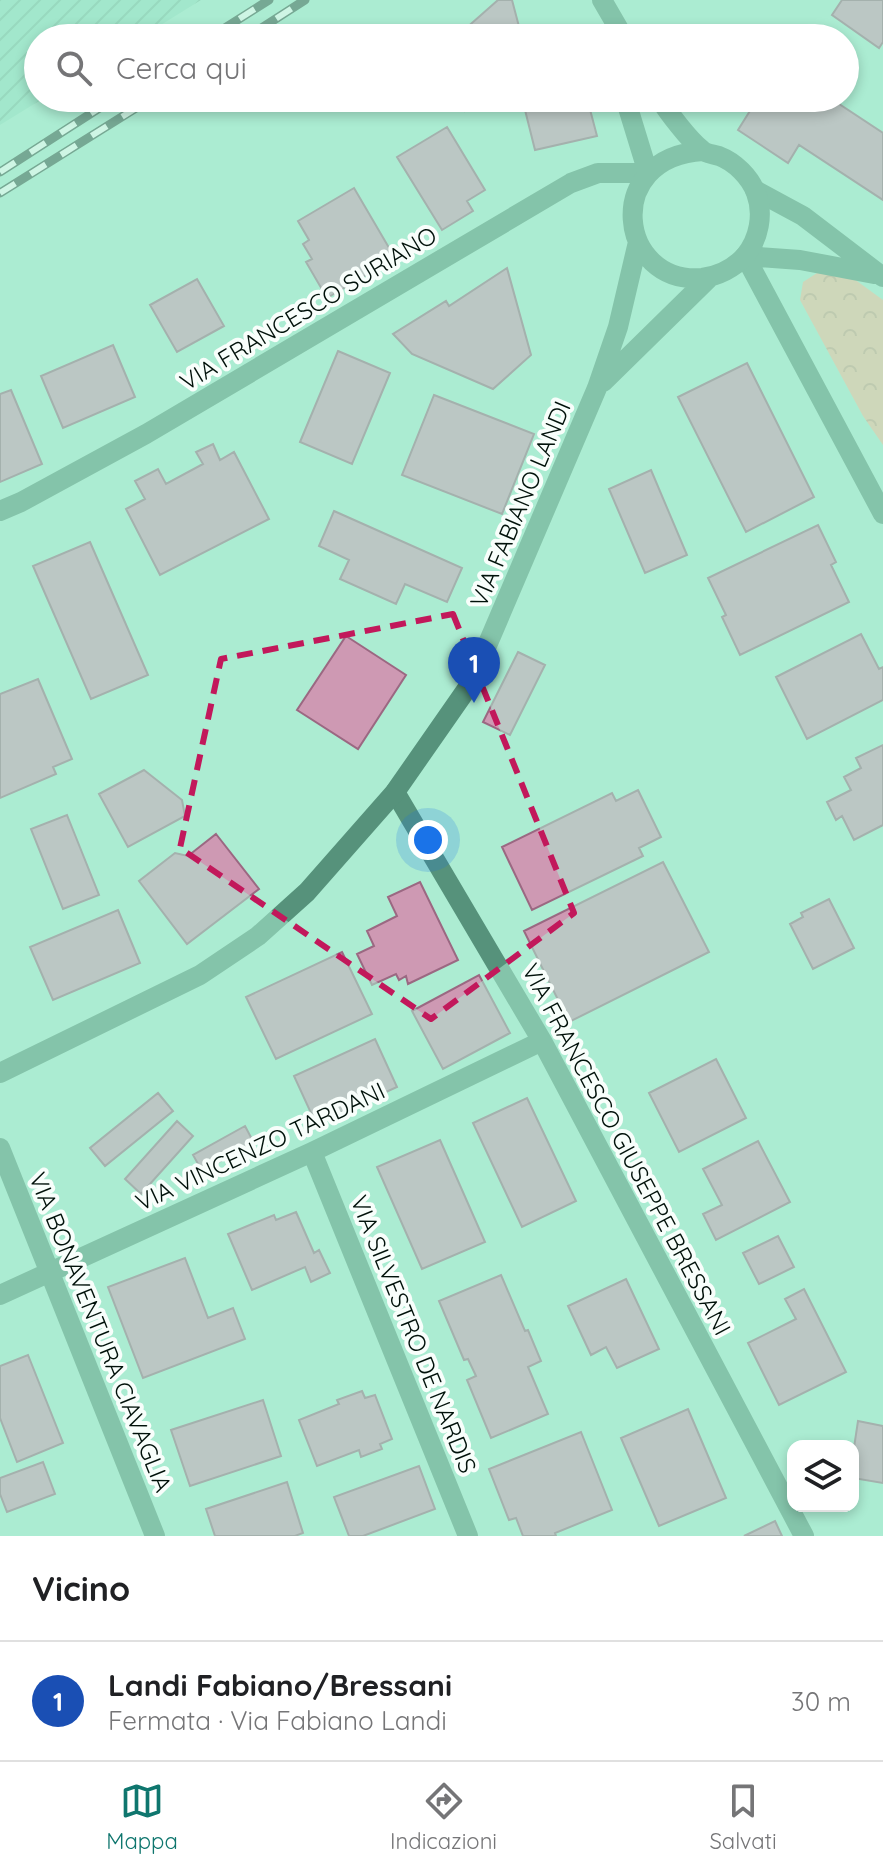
<!DOCTYPE html>
<html lang="it">
<head>
<meta charset="utf-8">
<style>
	body { margin:0; font-family:Quicksand,sans-serif; background:#f6f6f6; color:#202124 }
	.controls { position:absolute; right:24px; bottom:24px; display:grid; overflow:hidden; border-radius:16px; box-shadow:0 4px 12px #0003 }
	.controls button { width:72px; height:72px; display:grid; place-items:center; padding:0; border:0; border-bottom:2px solid #e0e0e0; background:#fff; color:#202124; font:40px sans-serif }
	.you { position:absolute; left:428px; top:840px; width:28px; height:28px; margin:-20px; border:6px solid #fff; border-radius:50%; background:#1a73e8; box-shadow:0 0 0 12px #1a73e833 }
	.badge { display:grid; place-items:center; width:52px; height:52px; border-radius:50%; background:#0f766e; color:#fff; font-size:26px; font-weight:700 }
	.pin { position:absolute; translate:-50% -66px; filter:drop-shadow(0 2px 4px #0008) }
	.pin::after { content:''; position:absolute; top:42px; width:28px; height:24px; background:inherit; clip-path:polygon(0 0,100% 0,50% 100%) }
	.list { margin:0; padding:0; list-style:none }
	h2 { display:flex; justify-content:space-between; align-items:center; height:104px; margin:0; padding:0 32px; font-size:34px }
	h2 small { font-size:26px; font-weight:400; color:#757577 }
	.list li { display:grid; grid-template-columns:52px 1fr auto; gap:24px; align-items:center; box-sizing:border-box; height:120px; padding:0 32px; border-top:2px solid #e0e0e0 }
	.list b { display:block; font-size:30px; white-space:nowrap }
	.list p { margin:0; font-size:26px; white-space:nowrap; color:#757577 }
	.list em { font-size:26px; font-style:normal; color:#757577 }
	.icon { flex:none; width:44px; height:44px; fill:none; stroke:currentColor; stroke-width:2; stroke-linecap:round; stroke-linejoin:round }
	.map { position:relative; flex:none; width:883px; height:1536px; overflow:hidden }
	.search { position:absolute; background:#fff; box-shadow:0 4px 12px #0003; left:24px; right:24px; top:24px; height:88px; display:flex; align-items:center; gap:20px; box-sizing:border-box; padding:0 28px; border-radius:44px; color:#757577; font-size:30px }
	.sheet { height:224px; background:#fff }
	nav { display:flex; justify-content:space-around; align-items:center; box-sizing:border-box; height:112px; border-top:2px solid #e0e0e0; background:#fff; font-size:22px; color:#757577 }
	nav a { display:grid; justify-items:center; gap:4px }
	nav .on { color:#0f766e }
	.map>svg:first-child { display:block }
	.industrial { fill:url(#industrial-furrows) }
	.park { fill:url(#park-crowns) }
	.building { fill:#ce99b3; stroke:#9b6882; stroke-width:2 }
	.lines { fill:none; stroke-linecap:round; stroke-linejoin:round }
	.minor { stroke:#56927b; stroke-width:20 }
	.tertiary { stroke:#56927b; stroke-width:20 }
	.rail-casing { stroke:#365649; stroke-width:9 }
	.rail { stroke:#f8fefb; stroke-width:6; stroke-dasharray:18; stroke-linecap:butt }
	.marked { fill:none; stroke:#c2185b; stroke-width:6; stroke-dasharray:16 10; stroke-linejoin:round }
	.labels { text-anchor:middle; dominant-baseline:central; stroke-width:8; stroke-linejoin:round; paint-order:stroke }
	.street-label { font-size:24px; fill:#00110a; stroke:#f8fefb }
</style>
</head>
<body>
<div class="map">
<svg width="883" height="1536" viewBox="0 0 883 1536">
	<defs>
		<pattern id="industrial-furrows" width="10" height="10" patternUnits="userSpaceOnUse" patternTransform="scale(2)"><rect width="10" height="10" fill="#98e1c5"/><path d="M-1 1l2-2M0 10L10 0M9 11l2-2" fill="none" stroke="#81c0a8"/></pattern>
		<pattern id="park-crowns" width="20" height="18" patternUnits="userSpaceOnUse" patternTransform="scale(2)"><rect width="20" height="18" fill="#f9bc9e"/><path d="M2 6a3 3 0 1 1 6 0M12 15a3 3 0 1 1 6 0" fill="none" stroke="#d4a187"/></pattern>
	</defs>
	<rect width="100%" height="100%" fill="#acecd2"/>
	<!-- industrial -->
	<path class="industrial" d="M0 0H201L140 38H38V98H44L0 125Z"/>
	<!-- park -->
	<path class="park" d="M817 273 850 276 883 300V445L863 416 800 300 803 282Z"/>
	<!-- building -->
	<path class="building" d="M498 0H512L522 38H455Z
		M842 0H883V42L879 48 832 15Z
		M462 98H517L465 111Z
		M522 98H587L597 136 535 150Z
		M741 98H802L817 108 824 98H830L883 133V200L799 145 788 163 738 130 753 106Z
		M447 127 485 190 467 201 473 211 442 230 397 157Z
		M354 188 395 258 327 298 306 262 312 259 303 244 309 240 298 221Z
		M507 268 531 355 493 389 412 354 393 334 446 301 449 306Z
		M197 279 224 326 177 352 150 305Z
		M113 345 135 397 63 428 41 376Z
		M338 351 390 373 352 464 300 442Z
		M747 363 814 497 746 532 678 397Z
		M11 390 42 464 0 482V394Z
		M434 395 534 434 502 514 402 475Z
		M213 444 220 460 234 452 269 519 160 575 126 509 145 499 135 481 158 469 166 484 203 464 196 452Z
		M651 470 687 555 645 573 609 489Z
		M334 511 462 568 447 602 405 584 396 604 340 579 349 560 319 546Z
		M818 525 836 562 831 565 849 602 740 655 722 617 726 615 708 578Z
		M90 542 148 675 91 699 33 566Z
		M861 634 879 669 883 667V700L807 739 776 677Z
		M346 636 406 675 358 749 297 710Z
		M518 652 545 665 510 735 483 722Z
		M38 679 72 759 53 767 56 774 0 798V694Z
		M883 745V825L854 840 842 816 836 820 827 802 851 790 844 777 861 768 856 758Z
		M144 770 182 800 185 816 128 847 99 794Z
		M638 790 661 837 639 848 643 856 532 910 502 847 612 793 616 801Z
		M67 815 99 895 63 909 31 829Z
		M216 834 259 889 187 944 139 881 175 853 188 856Z
		M663 862 709 952 569 1022 524 931Z
		M420 882 458 960 408 984 406 976 399 980 396 974 372 985 357 954 374 946 367 931 397 916 388 897Z
		M829 899 854 948 813 969 790 924 803 917 801 913Z
		M118 910 140 963 53 1000 30 947Z
		M342 952 372 1014 276 1059 246 997Z
		M479 975 510 1033 443 1069 412 1011Z
		M375 1039 397 1087 316 1124 294 1076Z
		M716 1059 746 1118 679 1152 649 1093Z
		M158 1093 173 1111 105 1166 90 1148Z
		M527 1098 576 1201 522 1227 473 1123Z
		M177 1121 193 1136 141 1194 125 1179Z
		M245 1126 254 1143 202 1171 193 1155Z
		M440 1140 485 1242 422 1269 377 1167Z
		M758 1141 790 1202 716 1240 703 1214 722 1205 703 1169Z
		M296 1212 314 1253 319 1250 330 1273 311 1282 305 1267 252 1290 228 1234 274 1215 276 1220Z
		M778 1236 794 1267 759 1284 743 1253Z
		M185 1258 208 1318 233 1308 245 1339 143 1378 108 1287Z
		M501 1275 525 1331 528 1330 541 1361 528 1367 548 1414 491 1438 467 1380 476 1376 468 1359 464 1360 439 1301Z
		M626 1279 659 1349 617 1368 606 1347 591 1355 568 1306Z
		M804 1289 846 1372 779 1405 748 1343 796 1319 785 1299Z
		M28 1355 63 1443 17 1462 0 1418V1366Z
		M362 1391 365 1398 375 1395 392 1439 380 1444 382 1449 361 1457 359 1450 317 1466 299 1420 339 1404 337 1400Z
		M263 1400 281 1456 190 1486 171 1430Z
		M688 1409 726 1498 659 1526 621 1438Z
		M858 1421 883 1426V1483L853 1478V1454Z
		M581 1432 612 1510 555 1533 556 1536H523L516 1518 509 1520 489 1469Z
		M43 1462 55 1494 7 1512 0 1494V1478Z
		M419 1466 435 1509 363 1536H349L334 1497Z
		M287 1482 303 1533 295 1536H215L206 1509Z
		M775 1521 782 1536H744Z"/>
	<g class="lines">
		<!-- minor -->
		<path class="minor" d="M755 190 803 216 883 277
			M745 256 883 514
			M745 256 800 260 874 274
			M0 511 21 502 146 434 571 183 598 173H648
			M395 792 542 1041 804 1536
			M0 1148 155 1536
			M312 1152 468 1536
			M0 1295 312 1152 542 1041"/>
		<!-- tertiary -->
		<path class="tertiary" d="M602 0 624 38
			M625 98 648 173
			M659 98C668 112 689 140 702 150 706 154 713 154 719 156 735 162 750 177 756 193 764 214 759 239 745 256 734 268 718 276 702 278 618 285 601 157 703 151
			M603 382 710 277
			M0 1073 200 975 258 936 307 892 395 792 471 683 597 388 618 327 638 242"/>
		<!-- rail casing -->
		<g class="rail-casing">
			<path id="rail" d="M209 38 269 0
				M246 38 305 0
				M0 172 115 98
				M0 193 152 98"/>
		</g>
		<!-- rail -->
		<use href="#rail" class="rail"/>
	</g>
	<!-- marked area -->
	<path d="M0 0H883V1536H0ZM453 614 574 913 431 1019 180 848 221 659Z" fill="#acecd2" fill-opacity=".55" fill-rule="evenodd"/>
	<path class="marked" d="M453 614 574 913 431 1019 180 848 221 659Z"/>
	<g class="labels">
		<!-- street labels -->
		<g class="street-label">
			<text transform="translate(308 308) rotate(-31)">VIA FRANCESCO SURIANO</text>
			<text transform="translate(520 504) rotate(-67)">VIA FABIANO LANDI</text>
			<text transform="translate(260 1146) rotate(-25)">VIA VINCENZO TARDANI</text>
			<text transform="translate(627 1149) rotate(62)">VIA FRANCESCO GIUSEPPE BRESSANI</text>
			<text transform="translate(101 1332) rotate(68)">VIA BONAVENTURA CIAVAGLIA</text>
			<text transform="translate(414 1334) rotate(68)">VIA SILVESTRO DE NARDIS</text>
		</g>
	</g>
</svg>
<div class="controls">
<button><svg class="icon" aria-label="layers" viewBox="0 0 24 24"><path d="M12 4l9 5-9 5-9-5zM3 14l9 5 9-5"/></svg></button>
</div>
<div class="you"></div>
<div class="pin badge" style="left:474px;top:703px;background:#1a4fb4">1</div>
<div class="search"><svg class="icon" aria-label="search" viewBox="0 0 24 24"><circle cx="10" cy="10" r="6"/><path d="M15 15l6 6"/></svg>Cerca qui</div>
</div>
<section class="sheet">
<h2>Vicino<small></small></h2>
<ul class="list">
<li><span class="badge" style="background:#1a4fb4">1</span><div><b>Landi Fabiano/Bressani</b><p>Fermata · Via Fabiano Landi</p></div><em>30 m</em></li>
</ul>
</section>
<nav>
<a class="on"><svg class="icon" aria-label="map" viewBox="0 0 24 24"><path d="M3 6l6-2 6 2 6-2v14l-6 2-6-2-6 2zM9 4v14M15 6v14"/></svg>Mappa</a>
<a><svg class="icon" aria-label="directions" viewBox="0 0 24 24"><path d="M12 3l9 9-9 9-9-9zM9 14v-3h6M13 9l2 2-2 2"/></svg>Indicazioni</a>
<a><svg class="icon" aria-label="saved" viewBox="0 0 24 24"><path d="M7 4h10v16l-5-4-5 4z"/></svg>Salvati</a>
</nav>
</body>
</html>
